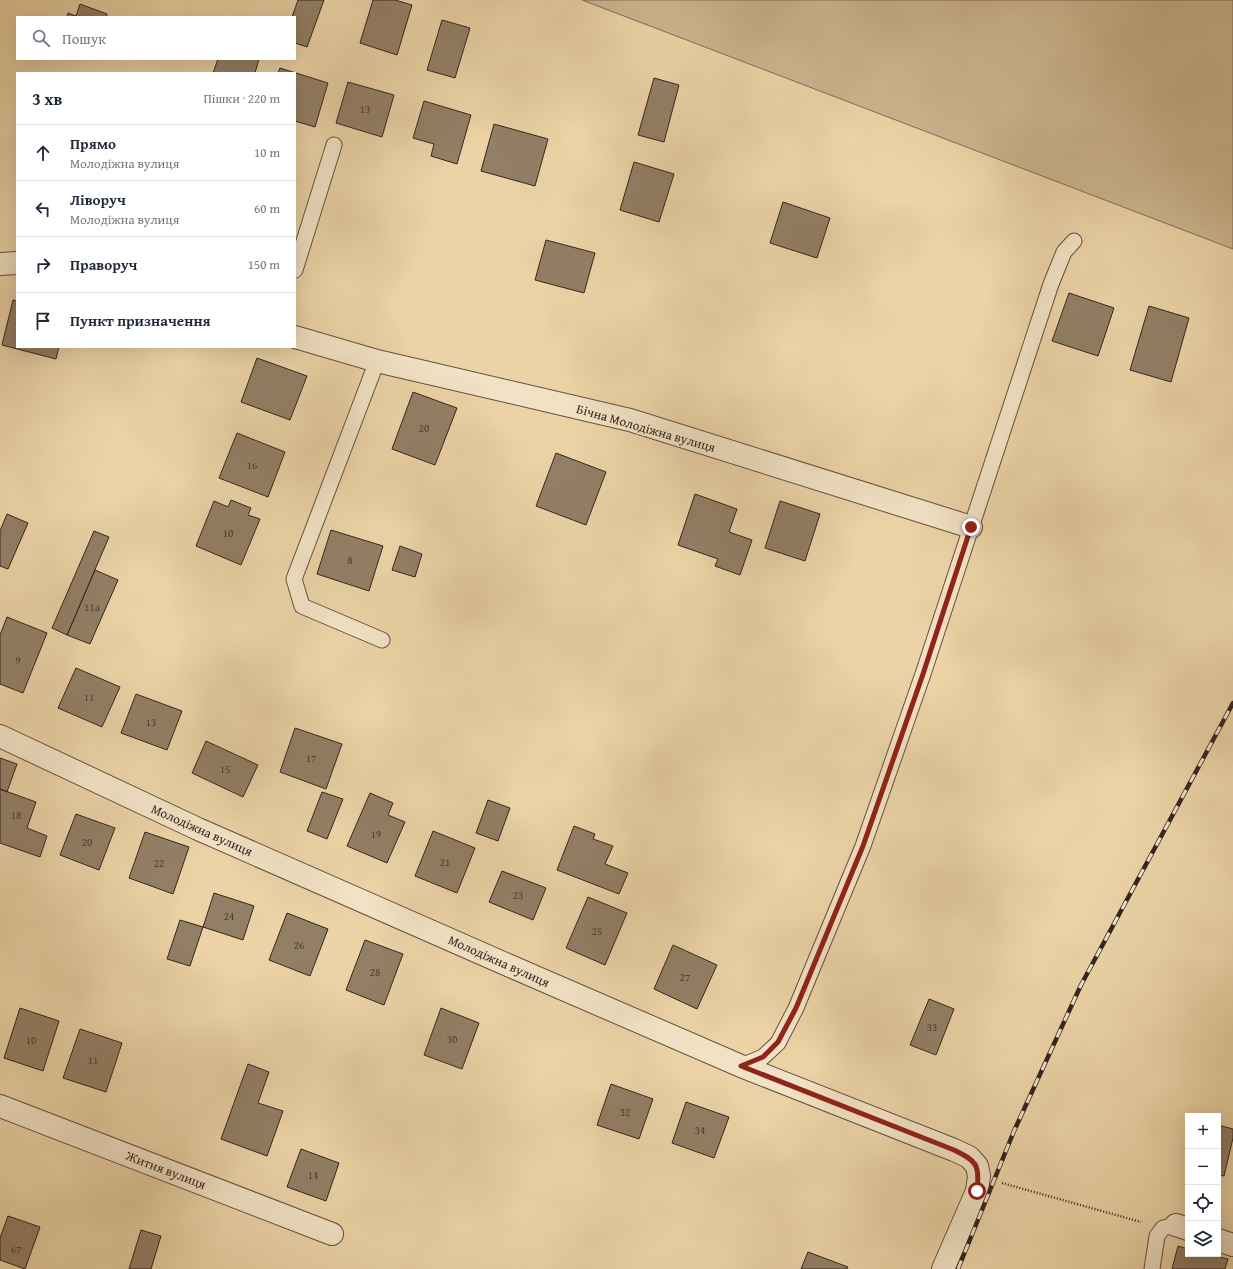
<!DOCTYPE html>
<html lang="uk">
<head>
<meta charset="utf-8">
<style>
	body { margin:0; font-family:"Gentium Book Plus",serif; background:#f2f2f3; color:#1f2937 }
	.controls { position:absolute; right:12px; bottom:12px; display:grid; overflow:hidden; border-radius:0px; box-shadow:0 4px 16px #0002 }
	.controls button { width:36px; height:36px; display:grid; place-items:center; padding:0; border:0; border-bottom:1px solid #e0e1e3; background:#fff; color:#1f2937; font:20px sans-serif }
	.stop { position:absolute; width:12px; height:12px; margin:-9px; border:3px solid #8f2418; border-radius:50%; background:#fff }
	.stop.end { background:#8f2418; border-color:#fff; box-shadow:0 1px 4px #0008 }
	.list { margin:0; padding:0; list-style:none }
	h2 { display:flex; justify-content:space-between; align-items:center; height:52px; margin:0; padding:0 16px; font-size:17px }
	h2 small { font-size:13px; font-weight:400; color:#747a83 }
	.list li { display:grid; grid-template-columns:26px 1fr auto; gap:12px; align-items:center; box-sizing:border-box; height:56px; padding:0 16px; border-top:1px solid #e0e1e3 }
	.list b { display:block; font-size:15px; white-space:nowrap }
	.list p { margin:0; font-size:13px; white-space:nowrap; color:#747a83 }
	.list em { font-size:13px; font-style:normal; color:#747a83 }
	.icon { flex:none; width:22px; height:22px; fill:none; stroke:currentColor; stroke-width:2; stroke-linecap:round; stroke-linejoin:round }
	.map { position:relative; flex:none; width:1233px; height:1269px; overflow:hidden }
	.search { position:absolute; background:#fff; box-shadow:0 4px 16px #0002; left:16px; top:16px; width:280px; height:44px; display:flex; align-items:center; gap:10px; box-sizing:border-box; padding:0 14px; border-radius:0px; color:#747a83; font-size:15px }
	.panel { position:absolute; background:#fff; box-shadow:0 4px 16px #0002; left:16px; top:72px; width:280px; height:276px; border-radius:0px }
	.map>svg:first-child { display:block }
	.green { fill:#ccb58f; stroke:#806d58 }
	.building { fill:#937f66; stroke:#342520 }
	.lines { fill:none; stroke-linecap:round; stroke-linejoin:round }
	.lane-casing { stroke:#625042; stroke-width:17 }
	.street-casing { stroke:#625042; stroke-width:24 }
	.path { stroke:#342520; stroke-width:2.5; stroke-dasharray:1 2; stroke-linecap:butt }
	.lane { stroke:#f2e2c5; stroke-width:15 }
	.street { stroke:#f2e2c5; stroke-width:22 }
	.rail-casing { stroke:#342520; stroke-width:4.5 }
	.rail { stroke:#f2e2c5; stroke-width:3; stroke-dasharray:9; stroke-linecap:butt }
	.route { stroke:#8f2418; stroke-width:5 }
	.labels { text-anchor:middle; dominant-baseline:central; stroke-width:3; stroke-linejoin:round; paint-order:stroke }
	.number-label { font-size:11px; fill:#4c3c32 }
	.street-label { font-size:13px; fill:#342520; stroke:#f2e2c5 }
</style>
</head>
<body>
<div class="map">
<svg width="1233" height="1269" viewBox="0 0 1233 1269">
	<rect width="100%" height="100%" fill="#ebd3a6"/>
	<filter id="stains"><feTurbulence type="fractalNoise" baseFrequency=".005" numOctaves="4"/><feColorMatrix values="0 0 0 0 .2 0 0 0 0 .09 0 0 0 0 .02 0 0 0 .5 -.17"/></filter>
	<radialGradient id="worn" r=".72"><stop offset=".6" stop-color="#630" stop-opacity="0"/><stop offset="1" stop-color="#630" stop-opacity=".3"/></radialGradient>
	<!-- green -->
	<path class="green" d="M582 0H1233V249Z"/>
	<!-- building -->
	<path class="building" d="M298 0H324L307 47 295 43V17H292Z
		M373 0H395L412 5 397 55 360 43Z
		M80 4 107 14 106 17H67L68 13 76 16Z
		M442 20 470 28 455 78 427 70Z
		M218 59H259L255 73H213Z
		M280 68 328 83 315 127 295 121V73H278Z
		M654 78 679 85 664 142 638 135Z
		M348 82 394 95 382 137 336 123Z
		M424 101 471 115 457 164 431 156 434 144 413 138Z
		M494 124 548 139 535 186 481 171Z
		M634 162 674 174 659 222 620 210Z
		M783 202 830 218 817 258 770 243Z
		M546 240 595 253 584 293 535 280Z
		M1069 293 1114 308 1098 356 1052 341Z
		M13 300 17 301V347H59L56 359 2 345Z
		M1149 306 1189 318 1171 382 1130 370Z
		M257 358 307 376 290 420 241 402Z
		M413 392 457 408 435 465 392 449Z
		M237 433 285 452 268 497 219 478Z
		M556 453 606 472 586 525 536 506Z
		M695 494 737 509 729 532 752 540 740 575 715 566 718 559 678 545Z
		M231 500 251 508 248 515 260 519 241 565 196 546 214 501 228 507Z
		M780 501 820 514 805 561 765 548Z
		M7 514 28 523 8 569 0 566V531Z
		M331 530 383 546 369 591 317 574Z
		M94 531 109 537 67 635 52 628Z
		M400 546 422 554 415 577 392 570Z
		M95 570 118 580 90 644 67 635Z
		M7 617 47 633 23 693 0 684V635Z
		M76 668 120 687 102 727 58 708Z
		M136 694 182 711 167 750 121 733Z
		M295 728 342 744 326 789 280 772Z
		M206 741 258 765 243 797 192 773Z
		M0 758 17 764 7 792 0 789Z
		M0 789 36 802 27 828 47 836 40 857 0 843Z
		M322 792 343 799 327 839 307 831Z
		M370 793 393 803 388 815 405 822 387 863 347 846Z
		M488 800 510 808 498 841 476 833Z
		M76 814 115 828 99 870 60 855Z
		M574 826 595 834 593 839 613 846 605 864 628 873 619 894 557 870Z
		M433 831 475 848 457 893 415 876Z
		M145 832 189 847 173 894 129 878Z
		M502 871 546 888 533 920 489 902Z
		M214 893 254 906 243 940 203 927Z
		M588 897 627 913 605 965 566 948Z
		M287 913 328 929 310 976 269 960Z
		M180 920 203 927 190 966 167 959Z
		M365 940 403 954 384 1005 346 990Z
		M673 945 717 965 697 1009 654 989Z
		M929 999 954 1009 936 1055 910 1045Z
		M20 1008 59 1021 43 1071 4 1058Z
		M441 1008 479 1023 462 1069 424 1055Z
		M80 1029 122 1043 106 1092 63 1078Z
		M248 1064 269 1072 258 1103 283 1111 267 1156 221 1139Z
		M611 1084 653 1099 639 1139 597 1125Z
		M686 1102 729 1117 714 1158 672 1143Z
		M1218 1125 1233 1129V1138L1224 1176 1218 1175Z
		M301 1149 339 1163 326 1201 287 1187Z
		M8 1216 40 1227 25 1269 0 1260V1238Z
		M141 1230 161 1236 151 1269H129Z
		M1178 1246 1188 1249V1254H1208L1228 1259 1225 1269H1172Z
		M808 1252 848 1267 847 1269H801Z"/>
	<g class="lines">
		<!-- lane casing -->
		<g class="lane-casing">
			<path id="lane" d="M295 270 334 145
				M377 361 294 579 302 606 382 640
				M741 1066 763 1057 778 1043 796 1008 863 846 923 674 1051 284 1064 252 1074 241
				M1152 1269 1157 1236 1163 1228 1176 1225"/>
		</g>
		<!-- street casing -->
		<g class="street-casing">
			<path id="street" d="M0 264 17 263
				M295 337 377 361 630 420 971 527
				M0 736 198 829 510 966 741 1066 954 1150 969 1157 977 1166 979 1176 977 1191 943 1269
				M0 1106 332 1234
				M1176 1225 1188 1229
				M1218 1240 1233 1245"/>
		</g>
		<!-- path -->
		<path class="path" d="M1002 1183 1141 1222"/>
		<!-- lane -->
		<use href="#lane" class="lane"/>
		<!-- street -->
		<use href="#street" class="street"/>
		<!-- rail casing -->
		<g class="rail-casing">
			<path id="rail" d="M958 1269 1014 1131 1081 985 1233 703"/>
		</g>
		<!-- rail -->
		<use href="#rail" class="rail"/>
	</g>
	<g class="lines">
		<!-- route -->
		<path class="route" d="M971 527 923 674 863 846 796 1008 778 1042 763 1057 741 1066 954 1150C977 1161 980 1165 977 1191"/>
	</g>
	<g class="labels">
		<!-- number labels -->
		<g class="number-label">
			<text x="365" y="109">13</text>
			<text x="424" y="428">20</text>
			<text x="252" y="465">16</text>
			<text x="228" y="533">10</text>
			<text x="350" y="560">8</text>
			<text x="92" y="607">11а</text>
			<text x="18" y="660">9</text>
			<text x="89" y="697">11</text>
			<text x="151" y="722">13</text>
			<text x="311" y="758">17</text>
			<text x="225" y="769">15</text>
			<text x="16" y="815">18</text>
			<text x="376" y="834">19</text>
			<text x="87" y="842">20</text>
			<text x="445" y="862">21</text>
			<text x="159" y="863">22</text>
			<text x="518" y="895">23</text>
			<text x="229" y="916">24</text>
			<text x="597" y="931">25</text>
			<text x="299" y="945">26</text>
			<text x="375" y="972">28</text>
			<text x="685" y="977">27</text>
			<text x="932" y="1027">33</text>
			<text x="452" y="1039">30</text>
			<text x="31" y="1040">10</text>
			<text x="93" y="1060">11</text>
			<text x="625" y="1112">32</text>
			<text x="700" y="1130">34</text>
			<text x="313" y="1175">14</text>
			<text x="16" y="1249">67</text>
		</g>
		<!-- street labels -->
		<g class="street-label">
			<text transform="translate(646 428) rotate(16)">Бічна Молодіжна вулиця</text>
			<text transform="translate(202 830) rotate(24)">Молодіжна вулиця</text>
			<text transform="translate(499 961) rotate(24)">Молодіжна вулиця</text>
			<text transform="translate(166 1170) rotate(21)">Житня вулиця</text>
		</g>
	</g>
	<rect width="100%" height="100%" filter="url(#stains)"/>
	<rect width="100%" height="100%" fill="url(#worn)"/>
</svg>
<div class="controls">
<button>+</button>
<button>−</button>
<button><svg class="icon" aria-label="locate" viewBox="0 0 24 24"><circle cx="12" cy="12" r="6"/><path d="M12 2v4M12 18v4M2 12h4M18 12h4"/></svg></button>
<button><svg class="icon" aria-label="layers" viewBox="0 0 24 24"><path d="M12 4l9 5-9 5-9-5zM3 14l9 5 9-5"/></svg></button>
</div>
<div class="stop" style="left:977px;top:1191px"></div>
<div class="stop end" style="left:971px;top:527px"></div>
<div class="search"><svg class="icon" aria-label="search" viewBox="0 0 24 24"><circle cx="10" cy="10" r="6"/><path d="M15 15l6 6"/></svg>Пошук</div>
<section class="panel">
<h2>3 хв<small>Пішки · 220 m</small></h2>
<ul class="list">
<li><svg class="icon" aria-label="ahead" viewBox="0 0 24 24"><path d="M12 20V5M6 11l6-6 6 6"/></svg><div><b>Прямо</b><p>Молодіжна вулиця</p></div><em>10 m</em></li>
<li><svg class="icon" aria-label="left" viewBox="0 0 24 24"><path d="M17 20v-9H6M10 6l-5 5 5 5"/></svg><div><b>Ліворуч</b><p>Молодіжна вулиця</p></div><em>60 m</em></li>
<li><svg class="icon" aria-label="right" viewBox="0 0 24 24"><path d="M7 20v-9h11M14 6l5 5-5 5"/></svg><div><b>Праворуч</b></div><em>150 m</em></li>
<li><svg class="icon" aria-label="arrive" viewBox="0 0 24 24"><path d="M6 21V4h12l-3 4 3 4H6"/></svg><div><b>Пункт призначення</b></div></li>
</ul>
</section>
</div>
</body>
</html>
